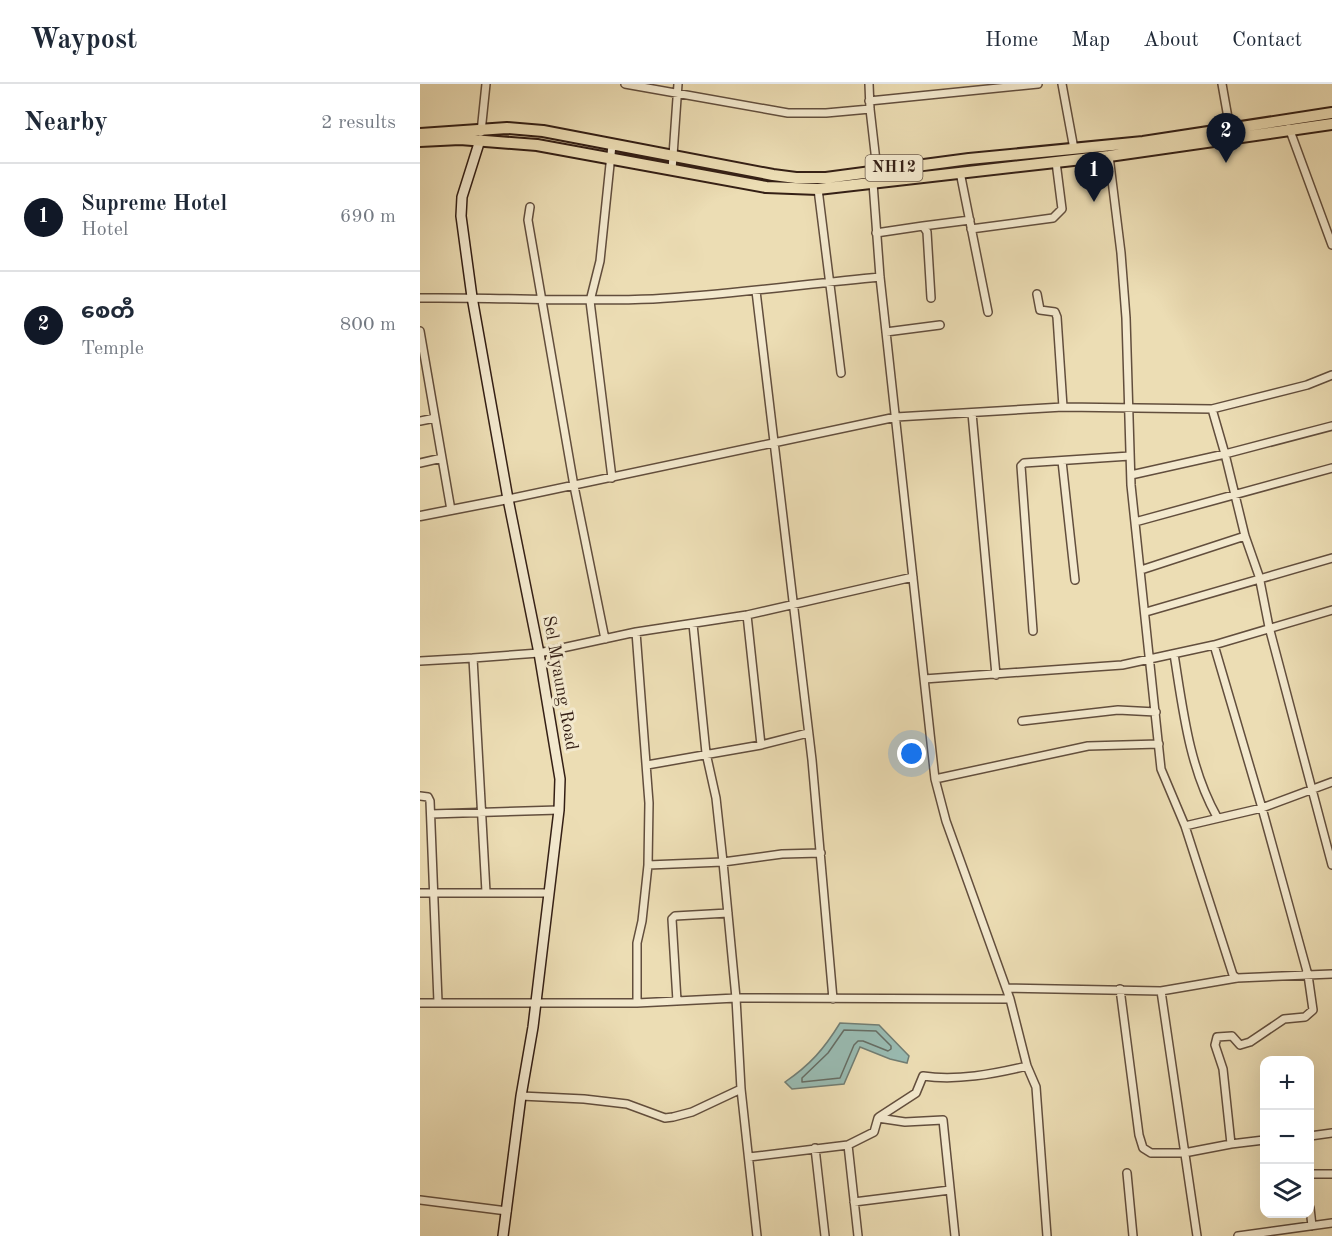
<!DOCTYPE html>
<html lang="en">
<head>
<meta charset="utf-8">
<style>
	body { margin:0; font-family:"Old Standard TT","Noto Sans Myanmar",serif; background:#f6f6f7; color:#1f2937 }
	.controls { position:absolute; right:18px; bottom:18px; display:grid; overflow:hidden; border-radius:12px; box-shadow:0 6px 24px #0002 }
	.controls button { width:54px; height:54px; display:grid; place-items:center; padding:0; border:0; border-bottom:2px solid #e0e1e3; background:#fff; color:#1f2937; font:30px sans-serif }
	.you { position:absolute; left:492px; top:670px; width:21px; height:21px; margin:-15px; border:4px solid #fff; border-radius:50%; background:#1a73e8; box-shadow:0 0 0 9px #1a73e833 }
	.badge { display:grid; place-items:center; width:39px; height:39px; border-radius:50%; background:#111827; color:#fff; font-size:20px; font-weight:700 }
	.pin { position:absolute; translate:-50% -50px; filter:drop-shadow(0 2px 3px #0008) }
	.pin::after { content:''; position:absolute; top:32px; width:21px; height:18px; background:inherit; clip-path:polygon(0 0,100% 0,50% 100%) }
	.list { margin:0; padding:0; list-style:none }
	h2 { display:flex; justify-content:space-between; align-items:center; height:78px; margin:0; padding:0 24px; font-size:26px }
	h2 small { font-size:20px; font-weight:400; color:#747a83 }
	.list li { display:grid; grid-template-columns:39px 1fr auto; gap:18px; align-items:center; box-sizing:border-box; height:108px; padding:0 24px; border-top:2px solid #e0e1e3 }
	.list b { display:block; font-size:22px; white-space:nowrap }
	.list p { margin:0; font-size:20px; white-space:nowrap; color:#747a83 }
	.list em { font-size:20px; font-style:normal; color:#747a83 }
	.icon { flex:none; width:33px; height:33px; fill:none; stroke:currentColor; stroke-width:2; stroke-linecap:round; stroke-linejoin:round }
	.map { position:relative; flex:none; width:912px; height:1152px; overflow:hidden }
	header { display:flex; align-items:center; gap:36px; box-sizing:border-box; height:84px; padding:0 30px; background:#fff; border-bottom:2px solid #e0e1e3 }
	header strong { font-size:28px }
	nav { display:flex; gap:33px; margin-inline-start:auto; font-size:21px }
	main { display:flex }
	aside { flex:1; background:#fff }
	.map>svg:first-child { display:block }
	.water { fill:#99bbb2; stroke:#717d73; stroke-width:1.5 }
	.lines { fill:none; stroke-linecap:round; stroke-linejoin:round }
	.shore { stroke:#666d64; stroke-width:1.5 }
	.minor-casing { stroke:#624e3d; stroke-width:10 }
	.tertiary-casing { stroke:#624e3d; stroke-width:11 }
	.secondary-casing { stroke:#341f15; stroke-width:12 }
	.trunk-casing { stroke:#341f15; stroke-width:14 }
	.minor { stroke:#f3e9ce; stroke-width:7 }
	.tertiary { stroke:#f3e9ce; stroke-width:8 }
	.secondary { stroke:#f3e9ce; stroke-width:9 }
	.trunk { stroke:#ecddb4; stroke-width:10 }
	.labels { text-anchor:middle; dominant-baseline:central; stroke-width:6; stroke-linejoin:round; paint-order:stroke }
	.shield { fill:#f3e9ce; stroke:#6d5c4c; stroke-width:1.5 }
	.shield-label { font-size:16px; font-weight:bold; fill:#341f15 }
	.street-label { font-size:18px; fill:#341f15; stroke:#f3e9ce }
</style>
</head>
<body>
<header>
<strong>Waypost</strong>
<nav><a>Home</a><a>Map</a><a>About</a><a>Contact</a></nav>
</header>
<main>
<aside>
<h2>Nearby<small>2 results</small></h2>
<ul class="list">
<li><span class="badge">1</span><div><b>Supreme Hotel</b><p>Hotel</p></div><em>690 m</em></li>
<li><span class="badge">2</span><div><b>စေတီ</b><p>Temple</p></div><em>800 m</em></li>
</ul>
</aside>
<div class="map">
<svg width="912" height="1152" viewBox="0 0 912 1152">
	<rect width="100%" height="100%" fill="#ecddb4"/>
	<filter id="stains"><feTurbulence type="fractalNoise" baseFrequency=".00333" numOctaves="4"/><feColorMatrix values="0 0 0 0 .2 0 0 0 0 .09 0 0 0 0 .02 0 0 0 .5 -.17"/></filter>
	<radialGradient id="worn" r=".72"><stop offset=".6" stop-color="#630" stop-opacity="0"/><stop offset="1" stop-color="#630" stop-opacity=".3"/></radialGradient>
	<!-- water -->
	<path class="water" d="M420 939 459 941 489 972 487 979 470 975 440 963 424 1000 372 1005 365 998C390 981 404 965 420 939Z"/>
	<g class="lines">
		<!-- shore -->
		<path class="shore" d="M424 946 456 947 471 962V965L468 967 443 957H438L434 961 420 994 382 998V994L408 969Z"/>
		<!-- minor casing -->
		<g class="minor-casing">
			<path id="minor" d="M205 0 368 29H406L450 25
				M449 0 450 25 457 86 453 99 460 193 515 695 526 737 590 915 607 982 616 1003 627 1152
				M642 0 654 65
				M802 0 810 45
				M449 17 618 0
				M869 44 912 161
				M61 48 66 0
				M689 72 701 169 706 234 711 401 741 685 765 742 813 891 817 894
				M252 86 258 0
				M540 88 568 228
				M398 105 421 289
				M110 123 108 136 154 402 185 555
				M503 142 550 136
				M551 145 633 134 642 125 636 78
				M456 149 503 142 507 148 511 214
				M336 207 392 676 413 915
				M617 210 620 226 635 228 637 233 643 323
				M0 214C78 213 155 218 233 215 309 211 384 200 460 193
				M0 247 31 426
				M466 248 520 241
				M792 325 805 370 825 452 839 492 849 543 912 781
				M552 329 576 591
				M0 337 15 334
				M642 377 655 496
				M0 379 22 374
				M711 391 805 370 912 342
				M192 394 170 217 180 177 192 61
				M88 415 476 333 643 323 792 325 887 301 912 291
				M715 438 912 384
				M721 486 825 452
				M726 528 912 474
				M327 531 341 661
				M273 540 286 669 296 714 303 778 316 914 321 1005 337 1152
				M613 547 601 382 604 379 710 372
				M216 548 229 719 228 781 222 837 217 859V919
				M794 561 842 724 888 891 893 926 885 933 864 935 830 958 820 961 812 952 797 953 795 961 803 985 811 1060
				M754 570C763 626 769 683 797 733
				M0 577 53 574
				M504 595 702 581 794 561 912 526
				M602 637 698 626 736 628
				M227 681 341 661 388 649
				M515 695 668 662 739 660
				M0 712 8 713 10 717 18 918
				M11 730 139 726
				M765 742 842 724 912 698
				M228 781 303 778 362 770 401 769
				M66 808 53 574 119 569 216 548 327 531 493 493
				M0 809H129
				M586 904 741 907 817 894 912 890
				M700 905 719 1051 723 1064 731 1069H764L811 1060 844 1056
				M741 907 777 1152
				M257 917 252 835 255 832 308 829
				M0 919H217L316 914 590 915
				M101 1012 164 1015 207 1020 245 1034 253 1033 272 1028 321 1005
				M459 1033 496 1009 503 992C537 997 573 990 607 982
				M890 1052 912 1049
				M428 1061 438 1152
				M395 1064 405 1152
				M329 1073 428 1061 454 1048 458 1034 485 1038 523 1036 535 1152
				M707 1089 713 1152
				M890 1090H912
				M0 1116 87 1127
				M434 1118 530 1106
				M890 1124 892 1142
				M818 1152 912 1139"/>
		</g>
		<!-- tertiary casing -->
		<g class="tertiary-casing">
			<path id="tertiary" d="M0 432 88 415"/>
		</g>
		<!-- secondary casing -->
		<g class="secondary-casing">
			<path id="secondary" d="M60 56 42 113 41 132 52 213 88 415 119 569 140 695 139 726 113 943 101 1012 83 1152"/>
		</g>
		<!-- trunk casing -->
		<g class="trunk-casing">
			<path id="trunk" d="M0 50 87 44 123 47 353 91 376 94H406L549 75 723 58 912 29
				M0 57 40 55 117 61 346 103 398 105 689 72 912 40"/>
		</g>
		<!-- minor -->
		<use href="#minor" class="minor"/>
		<!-- tertiary -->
		<use href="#tertiary" class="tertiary"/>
		<!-- secondary -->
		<use href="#secondary" class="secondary"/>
		<!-- trunk -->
		<use href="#trunk" class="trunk"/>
	</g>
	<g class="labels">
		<!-- shield labels -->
		<rect class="shield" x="445.5" y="71" width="57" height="26" rx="4.5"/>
		<g class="shield-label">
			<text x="474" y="84">NH12</text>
		</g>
		<!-- street labels -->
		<g class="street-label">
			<text transform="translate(140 599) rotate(80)">Sel Myaung Road</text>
		</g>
	</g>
	<rect width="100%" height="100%" filter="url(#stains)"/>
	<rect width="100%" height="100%" fill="url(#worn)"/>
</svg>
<div class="controls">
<button>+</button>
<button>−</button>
<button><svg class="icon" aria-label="layers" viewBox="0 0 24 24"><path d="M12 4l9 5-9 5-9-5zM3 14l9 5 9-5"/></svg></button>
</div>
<div class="you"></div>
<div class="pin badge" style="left:674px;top:118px">1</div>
<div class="pin badge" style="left:806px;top:79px">2</div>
</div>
</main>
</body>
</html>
